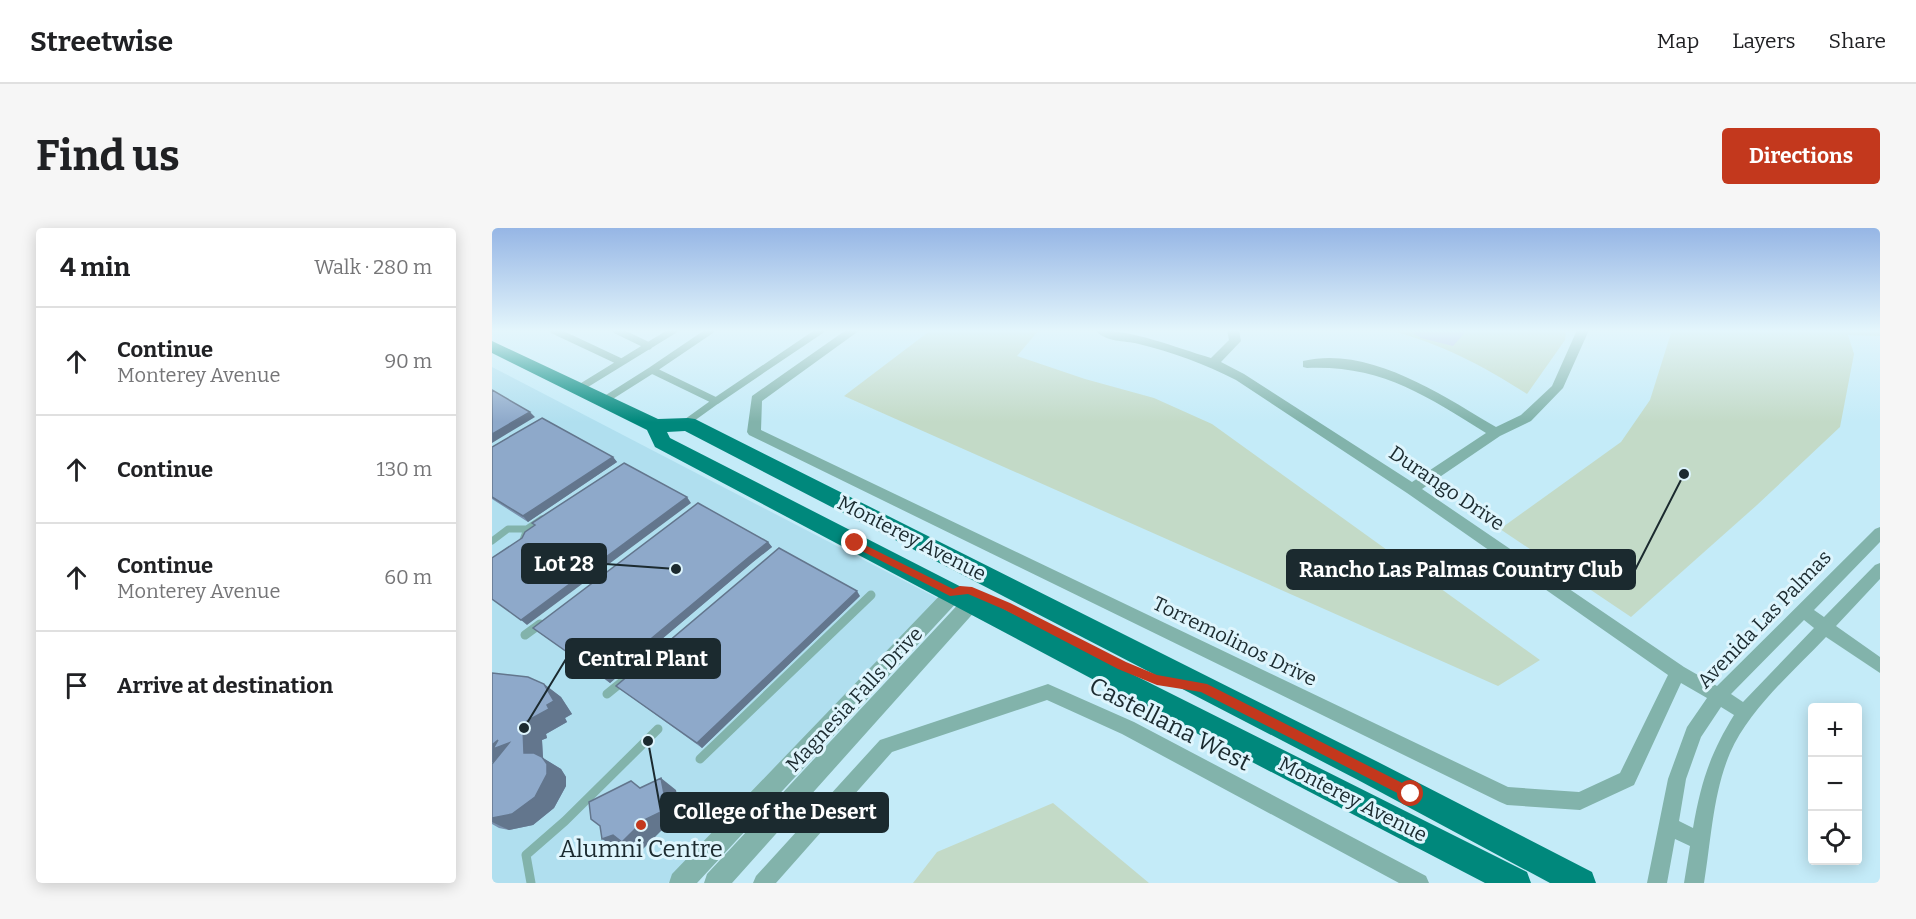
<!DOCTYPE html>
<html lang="en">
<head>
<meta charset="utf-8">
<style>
	body { margin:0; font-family:Bitter,serif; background:#f6f6f6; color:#202124 }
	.controls { position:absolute; right:18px; bottom:18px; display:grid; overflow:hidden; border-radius:6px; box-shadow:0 3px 15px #0003 }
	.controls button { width:54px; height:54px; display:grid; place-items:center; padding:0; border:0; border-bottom:2px solid #e0e0e0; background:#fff; color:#202124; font:30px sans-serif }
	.stop { position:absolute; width:18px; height:18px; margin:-14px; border:4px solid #c3381d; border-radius:50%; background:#fff }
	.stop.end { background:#c3381d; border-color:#fff; box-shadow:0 2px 6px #0008 }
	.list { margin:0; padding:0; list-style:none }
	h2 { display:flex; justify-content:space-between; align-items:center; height:78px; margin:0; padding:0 24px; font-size:26px }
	h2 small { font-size:20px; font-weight:400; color:#757577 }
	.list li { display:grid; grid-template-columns:39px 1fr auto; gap:18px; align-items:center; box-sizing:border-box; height:108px; padding:0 24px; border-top:2px solid #e0e0e0 }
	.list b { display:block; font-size:22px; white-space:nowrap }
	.list p { margin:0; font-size:20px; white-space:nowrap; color:#757577 }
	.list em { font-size:20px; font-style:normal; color:#757577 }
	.icon { flex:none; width:33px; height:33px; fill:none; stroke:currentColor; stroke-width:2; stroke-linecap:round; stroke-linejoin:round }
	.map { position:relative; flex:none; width:1388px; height:655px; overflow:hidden; border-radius:6px }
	header { display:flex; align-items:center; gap:36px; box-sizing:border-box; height:84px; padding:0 30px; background:#fff; border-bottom:2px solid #e0e0e0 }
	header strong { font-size:28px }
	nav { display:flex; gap:33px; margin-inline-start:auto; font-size:21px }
	.intro { display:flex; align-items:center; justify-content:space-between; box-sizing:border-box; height:144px; padding:0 36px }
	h1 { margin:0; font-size:42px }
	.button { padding:15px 27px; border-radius:6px; background:#c3381d; color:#fff; font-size:21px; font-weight:700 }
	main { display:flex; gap:36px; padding:0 36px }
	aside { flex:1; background:#fff; border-radius:6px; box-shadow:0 3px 15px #0003 }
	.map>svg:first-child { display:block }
	.built { fill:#b0dfef }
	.green { fill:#c3dac7 }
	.water { fill:#bcb9e1 }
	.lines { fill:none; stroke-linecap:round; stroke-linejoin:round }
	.service-far1 { stroke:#82b3ab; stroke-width:7 }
	.service { stroke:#82b3ab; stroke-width:9 }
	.minor { fill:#82b3ab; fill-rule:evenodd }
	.tertiary { fill:#82b3ab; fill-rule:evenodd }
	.primary { fill:#00887c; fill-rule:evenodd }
	.wall { fill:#7a91ae }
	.shaded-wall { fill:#63768d }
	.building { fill:#8ea9ca; stroke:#63768d; stroke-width:1.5 }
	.route { fill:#c3381d }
	.poi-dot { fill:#c3381d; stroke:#def5fd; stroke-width:2 }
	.labels { text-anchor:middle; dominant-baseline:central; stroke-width:6; stroke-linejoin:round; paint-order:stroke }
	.street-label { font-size:20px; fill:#1b2a2f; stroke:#def5fd }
	.near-street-label { font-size:24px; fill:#1b2a2f; stroke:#def5fd }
	.near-poi-label { font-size:24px; fill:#1b2a2f; stroke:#def5fd }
	.leader { fill:none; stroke:#1b2a2f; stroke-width:2 }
	.callout-dot { fill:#1b2a2f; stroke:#def5fd; stroke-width:2 }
	.callout { fill:#1b2a2f; stroke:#1b2a2f; stroke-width:2 }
	.callout-label { font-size:21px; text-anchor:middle; font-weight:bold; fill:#fff }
</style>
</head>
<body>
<header>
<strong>Streetwise</strong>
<nav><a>Map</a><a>Layers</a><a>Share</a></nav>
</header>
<div class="intro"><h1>Find us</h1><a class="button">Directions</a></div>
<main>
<aside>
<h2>4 min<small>Walk · 280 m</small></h2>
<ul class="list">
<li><svg class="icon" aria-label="ahead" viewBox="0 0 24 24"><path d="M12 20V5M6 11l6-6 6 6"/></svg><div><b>Continue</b><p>Monterey Avenue</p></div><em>90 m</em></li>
<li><svg class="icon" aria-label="ahead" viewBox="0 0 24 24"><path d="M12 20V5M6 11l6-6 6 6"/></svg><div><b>Continue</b></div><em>130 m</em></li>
<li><svg class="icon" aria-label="ahead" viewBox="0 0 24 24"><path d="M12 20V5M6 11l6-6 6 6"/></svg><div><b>Continue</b><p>Monterey Avenue</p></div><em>60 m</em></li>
<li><svg class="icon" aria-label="arrive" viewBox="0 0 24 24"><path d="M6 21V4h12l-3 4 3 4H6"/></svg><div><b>Arrive at destination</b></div></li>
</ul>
</aside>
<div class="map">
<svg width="1388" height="655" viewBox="0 0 1388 655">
	<rect width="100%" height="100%" fill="#c4ebf8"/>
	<!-- built -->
	<path class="built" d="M0 139 447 371 176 655H0Z"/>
	<!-- green -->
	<path class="green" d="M439 102H547L525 128 593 151 662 170 720 196 1048 432 1006 458 352 168Z
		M896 102H1074L1073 112 1035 166C992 138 946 114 896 102Z
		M1180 102H1388V108L1356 107 1362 126 1348 199 1265 277 1139 389 1008 301 1129 214 1158 172Z
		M561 575 657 655H421L445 624Z"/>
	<!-- water -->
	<path class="water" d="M916 102H975L961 118 929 110Z"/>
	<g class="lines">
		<!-- service-far1 -->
		<path class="service-far1" d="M61 102 129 134
			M124 102 157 118
			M160 142 219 102
			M86 161 182 102
			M111 173 160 142 224 173 192 196
			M224 173 329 102
			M31 312 35 301 50 291
			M0 313 16 301H35"/>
		<!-- service -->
		<path class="service" d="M33 407 48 396
			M115 466 131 453
			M208 531 379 367
			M39 655 34 627 73 593 166 501"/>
		<!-- minor -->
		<path class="minor" d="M354 102H368L270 173 269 202 1016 559 1087 564 1128 545 1176 447 915 265 744 152C713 136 680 124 647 116 631 112 615 115 603 102 642 102 682 119 719 130L737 112 735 102H747L749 113 729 134 752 146 920 254 994 205C933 167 889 137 815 140L811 139V133C877 117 950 167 1004 199L1029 187 1060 158 1085 102H1097L1071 160 1039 193 1008 208 930 261 1192 439 1225 458 1383 301 1388 299V314L1322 382 1332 389 1383 337 1388 335V351L1344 398 1388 429V445L1334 409C1301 444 1258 480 1238 525 1221 565 1219 613 1212 655H1192L1198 618 1183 611 1175 655H1155L1176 551 1195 499 1215 470 1189 455 1142 557 1088 582 1015 577 1008 574 257 207 255 204 260 168ZM1312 392 1322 400 1251 474 1239 466ZM1229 479 1242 487C1218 526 1209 554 1201 600L1187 593 1194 551 1209 509Z
			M556 456 642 494 934 648 937 655H907L630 506 555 472 400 524 284 655H261L264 648 388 512Z"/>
		<!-- tertiary -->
		<path class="tertiary" d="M461 358 468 361 470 366 468 371 205 655H177L180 646 454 361Z
			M479 367 486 370 488 375 486 380 240 655H212L215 646 472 370Z"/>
		<!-- primary -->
		<path class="primary" d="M0 113 166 191 196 190 203 191 886 534 1100 644 1104 655H1058L866 552 193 203 175 204 178 210 622 437 1035 644 1039 655H993L604 453 163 219 155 202 0 125Z"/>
	</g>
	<!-- wall -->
	<path class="wall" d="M0 219 121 229 125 234 36 294 0 271Z
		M276 314 280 319 261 334 118 455 41 400Z
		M368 368 210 520 124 458Z
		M0 445 52 456 69 469 80 486 73 490 75 494 54 506 55 510 50 512 51 530 69 541 74 549V558L62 580 41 597 17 602 7 600 0 596V536L1 534H0Z"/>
	<!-- shaded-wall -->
	<path class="shaded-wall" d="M38 184 43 189 0 215V206Z
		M121 229 125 234 36 294 31 288Z
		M195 269 199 275 35 397 29 392Z
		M276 314 280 319 261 334 118 455 112 450 257 329Z
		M365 363 368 368 210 520 205 515Z
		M52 456 69 469 80 486 73 490 75 494 54 506 55 510 50 512 51 530 69 541 74 549V558L62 580 41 597 17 602 0 594V590L32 525 31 500 35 493 55 477Z
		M6 512 17 515 9 539 0 534V517Z
		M169 550 184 562 190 592 169 603 148 624 137 618 128 622 110 611Z"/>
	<!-- building -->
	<path class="building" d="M0 162 38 184 0 206Z
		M50 190 121 229 31 288 0 269V219Z
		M132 235 195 269 29 392 0 371V330L30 310 33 304 43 297 40 295Z
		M206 275 276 314 257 329 112 450 41 400Z
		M287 320 365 363 205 515 124 458Z
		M0 445 36 449 52 456 62 473 55 477 57 481 35 493 36 497 31 500 32 525H42L50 529 55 536V546L43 569 20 586 0 590V536L17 515 1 521 6 512 0 517Z
		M169 550 175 581 152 592 130 614 121 607 110 611 108 598 99 591 97 574 139 553 148 560Z"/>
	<!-- sky -->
	<linearGradient id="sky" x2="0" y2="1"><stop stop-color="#96b6e5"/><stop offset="0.53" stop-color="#e4f6fc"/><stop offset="1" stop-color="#e4f6fc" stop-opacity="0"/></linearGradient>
	<rect width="1388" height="194" fill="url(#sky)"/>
	<!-- route -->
	<path class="route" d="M363 312 461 361 468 358 480 359 518 375 634 434 665 447 715 456 924 562V570H915L709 464 665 457 626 441 511 381 476 366 458 368 360 318 358 315Z"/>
	<!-- markers -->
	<circle class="poi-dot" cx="149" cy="597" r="6"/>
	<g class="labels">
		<!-- street labels -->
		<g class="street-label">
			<text transform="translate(955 260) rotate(34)">Durango Drive</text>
			<text transform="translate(420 310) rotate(27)">Monterey Avenue</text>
			<text transform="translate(1272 391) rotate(-46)">Avenida Las Palmas</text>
			<text transform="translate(743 413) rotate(26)">Torremolinos Drive</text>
			<text transform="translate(362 471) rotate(-47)">Magnesia Falls Drive</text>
			<text transform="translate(861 571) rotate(27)">Monterey Avenue</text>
		</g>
		<!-- near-street labels -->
		<g class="near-street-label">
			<text transform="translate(678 496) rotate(27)">Castellana West</text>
		</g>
		<!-- near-poi labels -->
		<g class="near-poi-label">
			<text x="149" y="621">Alumni Centre</text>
		</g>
	</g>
	<!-- callouts -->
	<path class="leader" d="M184 341L114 336M1192 246L1143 342M32 500L74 431M156 513L169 584"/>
	<g class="callout-dot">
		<circle cx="184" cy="341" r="6"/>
		<circle cx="1192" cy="246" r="6"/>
		<circle cx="32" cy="500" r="6"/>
		<circle cx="156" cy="513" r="6"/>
	</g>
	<g class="callout">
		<rect x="30" y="316" width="84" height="39" rx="6"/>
		<rect x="795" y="322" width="348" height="39" rx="6"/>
		<rect x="74" y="411" width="154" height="39" rx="6"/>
		<rect x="169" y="565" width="227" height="39" rx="6"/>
	</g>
	<g class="callout-label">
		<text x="72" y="343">Lot 28</text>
		<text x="969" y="349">Rancho Las Palmas Country Club</text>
		<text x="151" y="438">Central Plant</text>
		<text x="283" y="591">College of the Desert</text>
	</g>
</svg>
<div class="controls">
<button>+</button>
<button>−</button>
<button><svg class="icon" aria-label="locate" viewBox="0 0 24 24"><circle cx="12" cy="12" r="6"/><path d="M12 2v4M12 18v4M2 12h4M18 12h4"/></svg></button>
</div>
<div class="stop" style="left:919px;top:566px"></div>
<div class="stop end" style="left:363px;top:315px"></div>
</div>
</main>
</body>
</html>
